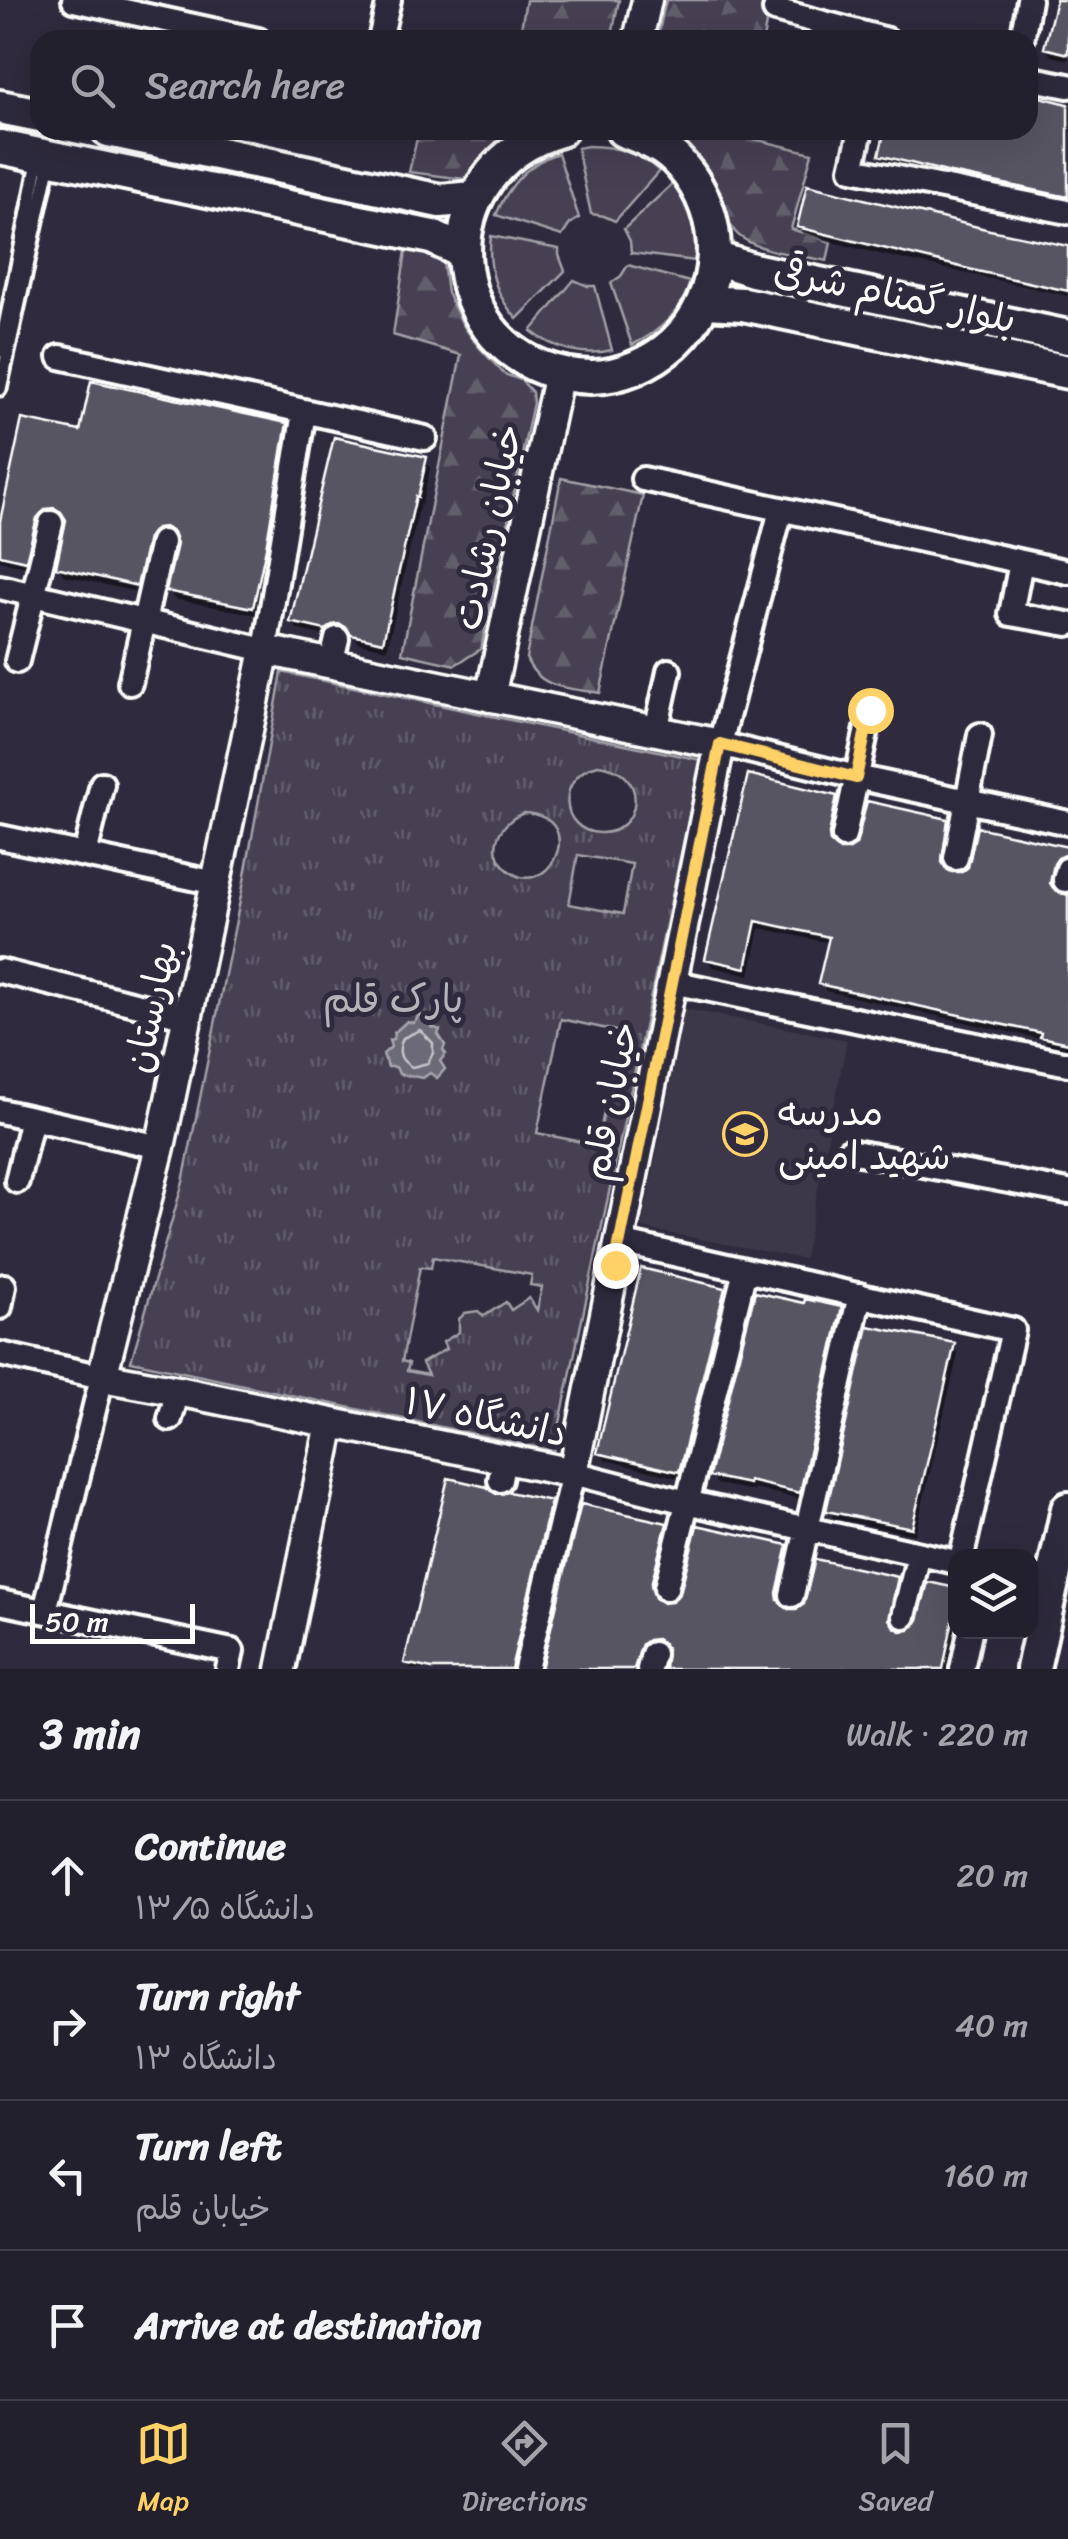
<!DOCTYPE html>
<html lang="en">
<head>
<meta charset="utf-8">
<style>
	body { margin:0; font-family:Sriracha,"Playpen Sans Arabic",sans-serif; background:#2b2836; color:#f1f3f6 }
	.controls { position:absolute; right:30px; bottom:30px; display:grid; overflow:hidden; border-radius:20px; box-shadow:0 10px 40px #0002 }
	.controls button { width:90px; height:90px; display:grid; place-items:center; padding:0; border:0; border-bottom:2px solid #403e4a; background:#23202e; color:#f1f3f6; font:50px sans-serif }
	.scale { position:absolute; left:30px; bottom:25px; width:165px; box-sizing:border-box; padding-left:10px; border:5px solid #fff; border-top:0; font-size:28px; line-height:35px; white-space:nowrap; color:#fff; -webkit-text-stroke:8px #2f2a3d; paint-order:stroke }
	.stop { position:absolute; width:30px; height:30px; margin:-22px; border:8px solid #ffd166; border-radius:50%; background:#fff }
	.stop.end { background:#ffd166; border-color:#fff; box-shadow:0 2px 10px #0008 }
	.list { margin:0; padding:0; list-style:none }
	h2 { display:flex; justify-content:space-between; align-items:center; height:130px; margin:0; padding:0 40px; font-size:42px }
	h2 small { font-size:32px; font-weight:400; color:#a3a3aa }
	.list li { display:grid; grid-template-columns:65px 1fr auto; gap:30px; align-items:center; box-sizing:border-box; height:150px; padding:0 40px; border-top:2px solid #403e4a }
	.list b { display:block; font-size:38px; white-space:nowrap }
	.list p { margin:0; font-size:32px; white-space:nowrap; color:#a3a3aa }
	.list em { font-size:32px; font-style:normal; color:#a3a3aa }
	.icon { flex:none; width:55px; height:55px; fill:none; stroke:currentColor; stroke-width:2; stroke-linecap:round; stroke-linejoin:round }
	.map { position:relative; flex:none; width:1068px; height:1669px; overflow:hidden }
	.search { position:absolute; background:#23202e; box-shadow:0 10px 40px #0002; left:30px; right:30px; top:30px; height:110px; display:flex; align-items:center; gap:25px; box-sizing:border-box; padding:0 35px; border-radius:30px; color:#a3a3aa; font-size:38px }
	.sheet { height:730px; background:#23202e }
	nav { display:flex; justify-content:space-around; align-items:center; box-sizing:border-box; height:140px; border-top:2px solid #403e4a; background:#23202e; font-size:28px; color:#a3a3aa }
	nav a { display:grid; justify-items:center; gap:5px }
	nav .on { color:#ffd166 }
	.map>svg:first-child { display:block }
	.built { fill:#3c3749 }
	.green { fill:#464152; stroke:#a2a0a8; stroke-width:2.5 }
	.forest { fill:url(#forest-firs); stroke:#a2a0a8; stroke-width:2.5 }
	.park { fill:url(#park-tufts); stroke:#a2a0a8; stroke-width:2.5; fill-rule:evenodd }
	.water { fill:#6d6a77; stroke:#a7a6ad; stroke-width:2.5 }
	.shadow { fill:#0007 }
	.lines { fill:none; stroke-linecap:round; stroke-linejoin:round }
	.shore { stroke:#c5c3c9; stroke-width:2.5 }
	.building { fill:#595564; stroke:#fff; stroke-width:2.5 }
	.service-casing { stroke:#fff; stroke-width:19 }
	.minor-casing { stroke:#fff; stroke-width:30 }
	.tertiary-casing { stroke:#fff; stroke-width:35 }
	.secondary-casing { stroke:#fff; stroke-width:40 }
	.service { stroke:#2f2a3d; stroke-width:11 }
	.minor { stroke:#2f2a3d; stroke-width:22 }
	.tertiary { stroke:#2f2a3d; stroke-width:28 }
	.secondary { stroke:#2f2a3d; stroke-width:32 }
	.route { stroke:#ffd166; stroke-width:12 }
	.labels { text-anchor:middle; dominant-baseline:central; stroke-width:10; stroke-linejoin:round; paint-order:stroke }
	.street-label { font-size:38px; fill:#fff; stroke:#2f2a3d }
	.park-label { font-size:38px; fill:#b5b3ba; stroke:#2f2a3d }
	.poi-label { font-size:38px; fill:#fff; stroke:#2f2a3d; text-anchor:start }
</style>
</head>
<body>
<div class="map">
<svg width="1068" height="1669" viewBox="0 0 1068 1669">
	<defs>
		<pattern id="forest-firs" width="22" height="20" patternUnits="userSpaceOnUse" patternTransform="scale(2.5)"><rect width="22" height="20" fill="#464152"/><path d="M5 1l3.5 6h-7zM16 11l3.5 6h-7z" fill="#625e6c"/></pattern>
		<pattern id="park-tufts" width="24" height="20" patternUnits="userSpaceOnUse" patternTransform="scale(2.5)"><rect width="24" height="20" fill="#464152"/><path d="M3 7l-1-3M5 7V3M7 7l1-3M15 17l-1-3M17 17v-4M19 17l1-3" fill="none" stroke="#625e6c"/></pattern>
	</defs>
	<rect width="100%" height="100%" fill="#2f2a3d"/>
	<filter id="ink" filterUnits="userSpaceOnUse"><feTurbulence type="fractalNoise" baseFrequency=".01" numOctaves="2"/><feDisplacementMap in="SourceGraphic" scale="20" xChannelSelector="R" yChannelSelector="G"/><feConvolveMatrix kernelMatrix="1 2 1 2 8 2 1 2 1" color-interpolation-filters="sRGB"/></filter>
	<g filter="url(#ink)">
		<!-- built -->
		<path class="built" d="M685 1009 847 1040 804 1259 642 1228Z"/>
		<!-- green -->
		<path class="green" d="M588 146C614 146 639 152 659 171L615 221 604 216 591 214 577 148Z
			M558 153 579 218 570 224 562 236 496 215C508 186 527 163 558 153Z
			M672 184C692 206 697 232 696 261L631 253 630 241 624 229Z
			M491 236 559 249V255L565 271 517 319C496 296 487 268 491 236Z
			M628 265 690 282C681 312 660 332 632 345L611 283 621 276Z
			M574 280 588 286H595L612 350C584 357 553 349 531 331Z"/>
		<!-- forest -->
		<path class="forest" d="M526 0H619L611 40H519Z
			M666 0H770L763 40H657Z
			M419 130H509L488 150 475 171 464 179 409 172Z
			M676 130H746V137L812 153 791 229 831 242 827 261C800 255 765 253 742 238 725 227 723 199 714 182 703 163 689 146 676 130Z
			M407 244 435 254 443 262 447 293 463 325 478 346 504 374 521 380 532 392 533 403 481 649 455 665 402 653 461 355 393 335Z
			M561 478 643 495 600 693C569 688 539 690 526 658Z"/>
		<!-- park -->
		<path class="park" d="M282 672 701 760 554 1451 131 1361 183 1182 244 881ZM598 765C651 770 642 834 600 833 559 832 555 776 598 765ZM524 813C592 817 546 907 506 868 485 848 501 821 524 813ZM578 855 632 864 623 914 569 904ZM561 1019 621 1032 597 1145 537 1133ZM433 1257 532 1275 530 1285 542 1287 537 1310 529 1298 511 1310 506 1302 484 1316 478 1311 465 1313 459 1319V1332L443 1342 446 1349 422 1363 428 1375 407 1371 409 1363 402 1361 420 1267 431 1268Z"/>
		<!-- water -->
		<path class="water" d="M419 1015 431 1019 432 1027 440 1030 438 1034 445 1045 443 1050 446 1054 440 1061 445 1069 437 1078 430 1073 423 1078 399 1074 396 1067H388L383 1054 391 1047 389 1040 393 1039 394 1033 407 1021 413 1023Z"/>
		<!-- shadow -->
		<path class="shadow" d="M1058 0H1068V60L1051 56 1046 48Z
			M1028 95 1068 105V203L886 163 881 154 887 130H1028Z
			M799 226 1068 249V296L892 257 804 235Z
			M285 425 290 433 270 558 257 615 174 599 169 590 179 544 177 538 171 535 161 536 141 593 63 575 58 567 68 520 60 516 51 517 30 568 0 561V530L81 434Z
			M425 460 430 468 422 504 420 503 387 649 359 643 354 636 346 632 337 633 331 637 298 630 293 622Z
			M836 798 840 806 833 844 839 853 947 821 952 830 945 871 952 875 1068 848V862L1057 874 1055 892 1068 897V1050L1048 1045 1045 1040 826 991 821 983 830 943 760 928 750 975 712 967 707 958Z
			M723 1290 728 1299 683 1479 605 1460 600 1452Z
			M840 1310 845 1318 804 1500 753 1488V1491L717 1484 712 1475Z
			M954 1346 958 1354 915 1535 834 1519 829 1511Z
			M496 1497 549 1503 554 1511 516 1669H411L407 1662Z
			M665 1525 670 1533 655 1595 656 1602 663 1605 672 1604 786 1547 791 1555 781 1603 787 1612 798 1611 896 1579 901 1587 893 1629 901 1633 910 1632 956 1591V1632L948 1669H667L670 1651 656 1647 640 1669H544Z"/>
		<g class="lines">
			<!-- shore -->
			<path class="shore" d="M420 1030 433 1043V1053L428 1063 412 1067C399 1060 397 1052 403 1038Z"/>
		</g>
		<!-- building -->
		<path class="building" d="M1056 0H1068V54L1044 48Z
			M1028 94 1068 104V197L951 173 879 155 885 130H1028Z
			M807 185 990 230 1068 246V291L977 271 797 227Z
			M91 381 287 423 266 548 253 608 166 591 177 544 173 532 164 527 157 528 148 538 137 586 56 567 66 520 61 512 54 508 46 509 37 518 26 561 0 555V521L22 419 80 431Z
			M334 437 427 457 418 497 416 496 383 642 351 635 347 628 340 624 332 625 325 630 290 622Z
			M748 774 837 796 829 834 830 842 840 850H848L856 845 867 801 948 819 942 862 946 869 952 872H962L968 867 977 827 1068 847V854L1058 858 1054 864 1050 883 1055 891 1068 895V1043L1040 1037 1041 1033 818 984 829 937 756 921 746 968 705 959Z
			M641 1268 725 1288 679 1472 597 1453Z
			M755 1292 804 1303 805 1299 842 1307 800 1493 749 1481V1484L709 1476Z
			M868 1326 955 1343 912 1528 826 1511Z
			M448 1478 487 1487 496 1494 509 1492 551 1501 511 1669H432L404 1663Z
			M581 1504 667 1523 651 1585 655 1598 663 1603 671 1602 680 1593 697 1525 788 1545 777 1593 778 1600 788 1609H797L804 1604 815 1559 898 1577 889 1619 894 1627 901 1631 909 1630 918 1620 928 1582 956 1588V1604L943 1669H665L667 1649 663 1643 656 1639 648 1640 642 1644 634 1669H541Z"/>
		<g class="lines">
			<!-- service casing -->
			<g class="service-casing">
				<path id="service" d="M0 351 37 167
					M0 389 48 171"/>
			</g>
			<!-- minor casing -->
			<g class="minor-casing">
				<path id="minor" d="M74 0 258 40
					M775 10 887 40
					M380 40 389 0
					M1022 40 1029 0
					M1028 78 1068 86
					M861 130 852 169 1068 212
					M60 357 425 438
					M643 479 1068 572
					M781 510 720 744 856 777 1068 823
					M1021 562 1011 614 1068 624
					M0 587 265 650 304 412
					M17 661 51 523
					M331 664 337 639
					M130 683 162 542
					M656 731 669 671
					M844 836 871 710
					M0 837 216 883
					M85 854 102 784
					M956 858 980 735
					M1065 880 1068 869
					M0 971 188 1017
					M672 982 1068 1064
					M0 1111 160 1147
					M849 1151 1068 1192
					M17 1181 32 1118
					M620 1242 1013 1330 962 1556
					M0 1307 4 1286
					M0 1354 102 1377 45 1611
					M170 1419 178 1391
					M500 1480 504 1459
					M666 1588 745 1270
					M792 1595 860 1295
					M0 1602 232 1651 228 1669
					M904 1616 919 1554
					M526 1669 573 1473 686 1502 956 1562
					M649 1669 653 1654
					M962 1669 970 1632"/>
			</g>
			<!-- tertiary casing -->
			<g class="tertiary-casing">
				<path id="tertiary" d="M638 40 647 0
					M265 650 720 744 573 1473 178 1391 102 1377 160 1147Z
					M490 697 559 373
					M281 1669 331 1423"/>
			</g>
			<!-- secondary casing -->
			<g class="secondary-casing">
				<path id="secondary" d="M0 107 40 115
					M109 130 440 201 474 198
					M560 130C415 173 442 374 591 377 621 377 652 363 674 343 725 295 727 217 681 165 666 147 644 138 623 130
					M0 147 432 237 463 252
					M715 258 753 270 1068 337
					M705 302 743 304 1068 372
					M1033 1669 1068 1509"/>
			</g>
			<!-- service -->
			<use href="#service" class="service"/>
			<!-- minor -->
			<use href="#minor" class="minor"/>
			<!-- tertiary -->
			<use href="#tertiary" class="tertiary"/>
			<!-- secondary -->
			<use href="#secondary" class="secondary"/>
		</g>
	</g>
	<g class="lines" filter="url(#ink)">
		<!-- route -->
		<path class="route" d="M615 1265 720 744 856 778 870 710"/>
	</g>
	<!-- icons -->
	<defs>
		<g id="school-ring" transform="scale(2.25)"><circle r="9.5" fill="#2f2a3d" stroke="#ffd166" stroke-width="1.5"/><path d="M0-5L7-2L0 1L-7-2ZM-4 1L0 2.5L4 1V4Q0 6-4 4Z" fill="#ffd166"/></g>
	</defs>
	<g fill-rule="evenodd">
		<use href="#school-ring" x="745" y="1134"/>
	</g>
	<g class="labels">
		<!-- street labels -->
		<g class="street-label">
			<text transform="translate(895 295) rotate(12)">بلوار گمنام شرقی</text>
			<text transform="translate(488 527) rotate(-78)">خیابان رشادت</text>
			<text transform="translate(151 1007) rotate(-78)">بهارستان</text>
			<text transform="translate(610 1101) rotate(-79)">خیابان قلم</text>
			<text transform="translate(486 1417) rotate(12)">دانشگاه ۱۷</text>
		</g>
		<!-- park labels -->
		<g class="park-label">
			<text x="393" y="999">پارک قلم</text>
		</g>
		<!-- poi labels -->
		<g class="poi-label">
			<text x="778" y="1112">مدرسه<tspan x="778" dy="44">شهید امینی</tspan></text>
		</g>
	</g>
</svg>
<div class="controls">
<button><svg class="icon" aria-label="layers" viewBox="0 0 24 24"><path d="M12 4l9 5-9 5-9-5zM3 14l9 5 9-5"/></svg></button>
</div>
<div class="scale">50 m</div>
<div class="stop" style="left:870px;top:710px"></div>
<div class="stop end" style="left:615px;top:1265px"></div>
<div class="search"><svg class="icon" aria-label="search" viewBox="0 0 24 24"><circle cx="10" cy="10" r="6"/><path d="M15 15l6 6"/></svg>Search here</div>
</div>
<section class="sheet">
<h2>3 min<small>Walk · 220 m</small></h2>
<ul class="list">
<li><svg class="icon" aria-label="ahead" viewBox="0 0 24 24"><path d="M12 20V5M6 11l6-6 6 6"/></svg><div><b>Continue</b><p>دانشگاه ۱۳/۵</p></div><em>20 m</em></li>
<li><svg class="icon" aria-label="right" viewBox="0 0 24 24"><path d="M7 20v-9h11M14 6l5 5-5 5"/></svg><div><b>Turn right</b><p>دانشگاه ۱۳</p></div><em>40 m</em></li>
<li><svg class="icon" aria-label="left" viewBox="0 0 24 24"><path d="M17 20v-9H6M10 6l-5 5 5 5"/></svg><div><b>Turn left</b><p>خیابان قلم</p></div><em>160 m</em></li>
<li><svg class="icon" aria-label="arrive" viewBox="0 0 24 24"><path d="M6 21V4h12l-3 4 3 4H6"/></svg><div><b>Arrive at destination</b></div></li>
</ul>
</section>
<nav>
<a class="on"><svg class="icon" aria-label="map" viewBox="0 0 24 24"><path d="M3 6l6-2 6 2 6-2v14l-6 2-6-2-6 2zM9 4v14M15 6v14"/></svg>Map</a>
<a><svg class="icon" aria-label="directions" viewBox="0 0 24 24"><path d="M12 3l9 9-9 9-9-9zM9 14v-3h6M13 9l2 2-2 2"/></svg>Directions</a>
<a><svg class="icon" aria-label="saved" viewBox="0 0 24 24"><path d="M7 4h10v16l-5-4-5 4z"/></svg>Saved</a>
</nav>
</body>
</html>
